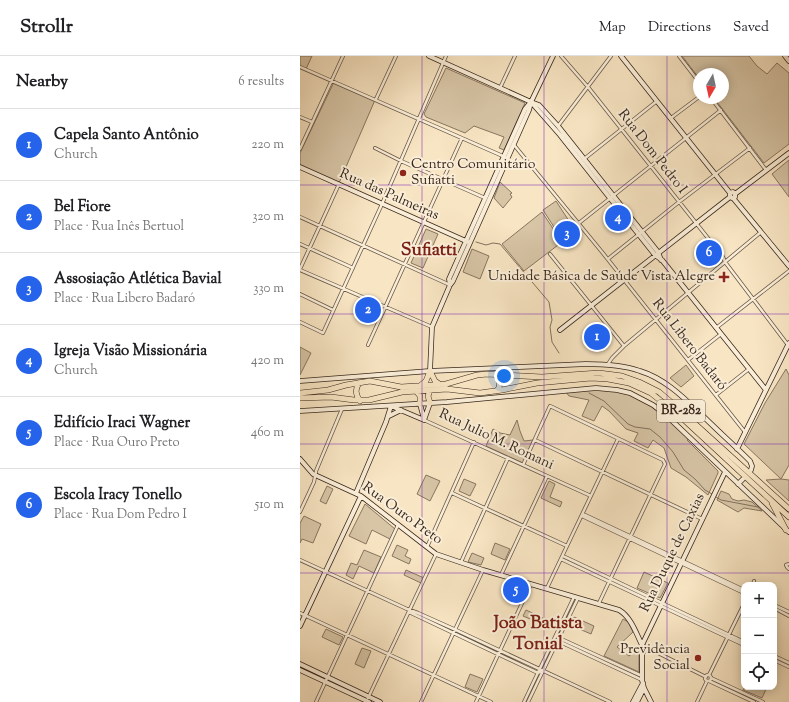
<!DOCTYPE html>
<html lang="en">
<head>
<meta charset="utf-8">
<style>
	body { margin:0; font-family:"Sorts Mill Goudy",serif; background:#f2f2f2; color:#202124 }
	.controls { position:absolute; right:12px; bottom:12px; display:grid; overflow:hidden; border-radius:8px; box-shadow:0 2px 10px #0003 }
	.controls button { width:36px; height:36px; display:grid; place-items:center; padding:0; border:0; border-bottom:1px solid #e0e0e0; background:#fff; color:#202124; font:20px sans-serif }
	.compass { position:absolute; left:393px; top:12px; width:36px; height:36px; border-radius:50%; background:#fff; box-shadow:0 2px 10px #0003; rotate:189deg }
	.you { position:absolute; left:204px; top:320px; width:14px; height:14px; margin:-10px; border:3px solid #fff; border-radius:50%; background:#1a73e8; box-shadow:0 0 0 6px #1a73e833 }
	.badge { display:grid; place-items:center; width:26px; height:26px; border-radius:50%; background:#2563eb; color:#fff; font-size:13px; font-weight:700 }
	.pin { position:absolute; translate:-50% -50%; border:2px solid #fff; box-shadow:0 1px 4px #0006 }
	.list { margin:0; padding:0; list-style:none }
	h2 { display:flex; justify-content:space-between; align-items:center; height:52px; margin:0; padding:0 16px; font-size:17px }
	h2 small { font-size:13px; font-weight:400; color:#757577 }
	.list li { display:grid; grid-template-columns:26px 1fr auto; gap:12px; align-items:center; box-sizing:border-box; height:72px; padding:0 16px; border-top:1px solid #e0e0e0 }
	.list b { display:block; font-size:15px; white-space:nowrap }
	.list p { margin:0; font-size:13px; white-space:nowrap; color:#757577 }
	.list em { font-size:13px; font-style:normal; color:#757577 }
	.icon { flex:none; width:22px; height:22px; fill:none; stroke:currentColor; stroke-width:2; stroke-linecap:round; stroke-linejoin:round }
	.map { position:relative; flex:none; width:489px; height:646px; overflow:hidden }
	header { display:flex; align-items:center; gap:24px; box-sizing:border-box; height:56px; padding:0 20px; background:#fff; border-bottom:1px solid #e0e0e0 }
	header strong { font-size:19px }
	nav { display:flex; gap:22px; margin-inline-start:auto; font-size:14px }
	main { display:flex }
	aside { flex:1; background:#fff }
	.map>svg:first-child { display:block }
	.green { fill:#d7c5a6; stroke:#877660 }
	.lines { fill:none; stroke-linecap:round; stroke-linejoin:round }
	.stream { stroke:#83725e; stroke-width:1 }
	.street-casing { stroke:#675645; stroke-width:4 }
	.secondary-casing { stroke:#37261b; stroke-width:5.5 }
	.highway-casing { stroke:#37261b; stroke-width:6 }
	.street { stroke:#faeed8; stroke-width:2.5 }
	.secondary { stroke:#faeed8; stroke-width:4 }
	.highway { stroke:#f8e5c3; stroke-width:5 }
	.grid { fill:none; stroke:#7b2cbf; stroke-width:1; stroke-opacity:0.55 }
	.poi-dot { fill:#8f2418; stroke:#faeed8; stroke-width:1.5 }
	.labels { text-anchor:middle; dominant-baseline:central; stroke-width:4; stroke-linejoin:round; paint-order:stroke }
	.shield { fill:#faeed8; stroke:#726254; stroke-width:1 }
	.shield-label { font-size:13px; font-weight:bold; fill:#37261b }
	.street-label { font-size:14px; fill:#37261b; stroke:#faeed8 }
	.poi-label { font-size:14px; fill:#37261b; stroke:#faeed8; text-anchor:end }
	.district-label { font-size:18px; font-weight:bold; fill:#7a1f14; stroke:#faeed8 }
</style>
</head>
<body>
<header>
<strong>Strollr</strong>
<nav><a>Map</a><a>Directions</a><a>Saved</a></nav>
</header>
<main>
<aside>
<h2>Nearby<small>6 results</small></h2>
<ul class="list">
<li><span class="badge">1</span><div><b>Capela Santo Antônio</b><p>Church</p></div><em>220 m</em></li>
<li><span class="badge">2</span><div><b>Bel Fiore</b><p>Place · Rua Inês Bertuol</p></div><em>320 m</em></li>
<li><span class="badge">3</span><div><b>Assosiação Atlética Bavial</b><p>Place · Rua Libero Badaró</p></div><em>330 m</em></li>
<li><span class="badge">4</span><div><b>Igreja Visão Missionária</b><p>Church</p></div><em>420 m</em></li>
<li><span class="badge">5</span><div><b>Edifício Iraci Wagner</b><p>Place · Rua Ouro Preto</p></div><em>460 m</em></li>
<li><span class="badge">6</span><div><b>Escola Iracy Tonello</b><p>Place · Rua Dom Pedro I</p></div><em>510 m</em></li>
</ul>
</aside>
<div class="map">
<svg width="489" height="646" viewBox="0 0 489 646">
	<rect width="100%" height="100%" fill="#f8e5c3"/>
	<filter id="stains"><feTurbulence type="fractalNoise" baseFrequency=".005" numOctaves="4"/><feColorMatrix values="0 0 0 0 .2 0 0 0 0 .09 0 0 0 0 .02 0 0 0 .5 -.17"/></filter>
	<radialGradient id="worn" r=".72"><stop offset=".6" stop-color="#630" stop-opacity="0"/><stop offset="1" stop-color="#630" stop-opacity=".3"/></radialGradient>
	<!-- green -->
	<path class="green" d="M0 0H12L6 13 0 10Z
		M382 0H449L457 10 467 18 477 7 489 17V88L464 107 414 42H423V18H399V22Z
		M146 12 225 47 204 94 199 92 204 81 174 70 165 77 126 61 124 58Z
		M34 26 75 44 39 127 0 110V97Z
		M489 104V141L472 118Z
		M200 126 212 137 210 138 212 141 203 152 194 142Z
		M256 145 269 165 256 174 243 154Z
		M242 156 262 186 224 215 202 188Z
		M126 173 138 178 123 212 111 207Z
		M172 193 189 200 180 223 163 216Z
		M0 291 11 297 0 319Z
		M386 309 394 320 381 331 370 322Z
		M486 313 489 319V409L481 423 489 424V445L466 424 481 423 444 388 465 347Z
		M310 334 329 338 353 350 390 383 387 384 418 415V417L408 439 386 421 371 412 364 392 353 384 348 392 334 385 338 377 326 373 309 355 302 350 294 365 282 360 289 344 269 340 265 335Z
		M217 364 220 375 224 385 233 384 223 407 186 390 193 373 200 377 210 379Z
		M126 419 140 425 130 445 117 438Z
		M164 423 176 428 170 440 159 435Z
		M249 425 255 428 250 441 262 446 260 451 241 442Z
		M27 430 33 433 26 448 20 445Z
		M421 435 429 438 432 443 438 445 444 444 452 446 462 455 444 452 438 456 417 444Z
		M65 448 95 473 90 483 72 474 66 488 49 480Z
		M4 460 21 468 13 487 2 483 0 487V467Z
		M195 487 210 493 205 504 191 498Z
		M97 489 108 494 105 500 111 503 109 508 92 500Z
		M64 494 81 501 74 517 59 510 53 523 46 519 51 507 57 509Z
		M172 497 184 502 181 509 168 506Z
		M106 514 124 522 121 527 104 519Z
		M344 516 368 527 360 542 337 532Z
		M226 554 243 562 240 567 223 560Z
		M274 561 294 570 291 578 270 569Z
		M323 563 328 566 333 576 317 591 329 600 339 593V616L304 600Z
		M26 573 43 581 39 589 22 581Z
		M62 592 71 595 64 612 55 608Z
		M170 618 183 623 177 636 165 631Z
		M445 631H467L462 642 443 634Z"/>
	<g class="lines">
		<!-- stream -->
		<path class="stream" d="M176 186 186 189 193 187 200 188 249 246 252 264 250 271 252 286 259 297
			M289 337 304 345 328 368 335 371 350 373 360 381 373 396 384 414 395 423 405 434 412 438
			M416 441 421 444 458 451"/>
		<!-- street casing -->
		<g class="street-casing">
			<path id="street" d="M261 0 288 31 423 201 425 206 488 289
				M379 0 399 26
				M0 11 205 101
				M200 32 215 0
				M411 42 466 114
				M76 43 96 0
				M0 61 12 66
				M371 62 399 41
				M258 70 311 0
				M214 89 302 196 445 376
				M75 92 101 105 185 142
				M0 93 43 0
				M284 103 357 45
				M0 161 150 229
				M279 167 421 54
				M0 188 53 212
				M250 198 324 290
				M308 203 379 146 450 92
				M0 213 39 128
				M0 214 132 271
				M0 238 33 254
				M0 266 23 277 82 148 146 0
				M416 272 489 215
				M68 289 162 82
				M388 304 421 278
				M308 308 312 302 324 290 461 176
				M416 339 449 313
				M124 364 291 440
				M235 384 402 463
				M223 409 250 350 363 404 365 408 299 547
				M152 437 267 490
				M0 456 14 426 16 415 42 353
				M283 458 444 534
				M282 460 444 537
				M127 491 174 386
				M263 500 444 586
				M261 503 444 589
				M0 504 107 553 118 557 156 574 310 646
				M161 506 208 402
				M489 508 486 509 487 511 489 513
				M201 519 247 420
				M453 529 454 525
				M247 532 318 383
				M474 549 489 556
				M474 552 489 560
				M109 556 238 617 242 615
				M0 557 191 646
				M259 582 342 620
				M256 584 342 624
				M342 589 406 621
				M474 600 489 607
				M474 604 489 611
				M409 619 444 548
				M405 622a3 3 0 1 1 6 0a3 3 0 1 1-6 0Z
				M411 622 463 646
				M409 625 454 646
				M68 642 136 498
				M16 646 98 469
				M121 646 183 514
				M176 646 231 528
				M224 646 274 541
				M228 646 278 542
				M397 646 407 625"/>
		</g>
		<!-- secondary casing -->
		<g class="secondary-casing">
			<path id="secondary" d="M129 0 231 46 239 49 258 70 358 196 361 204
				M321 0 430 137
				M485 0 489 5
				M231 46 260 79 355 199 362 204 466 334
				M0 111 168 186
				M435 138 489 97
				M433 142 489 210
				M150 229 149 223 225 53 230 47
				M260 274 430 141V137L433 136 435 138V141L432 142 430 141
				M130 315 132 271 150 229 153 225 229 54 231 46 253 0
				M0 325 130 315 286 308C304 308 323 309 340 315 366 323 385 343 404 361 419 376 435 390 450 405L452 410 451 414
				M120 348 124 363
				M0 355 147 346 296 332 317 334 330 337 353 349 367 360 489 476
				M89 360 101 354
				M124 364 130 347
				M437 393 489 287
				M0 403 13 418 61 440 136 498 183 514 319 554C331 561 336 577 342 589
				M438 428 443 423
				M56 437 86 366 91 350 124 364
				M0 570 61 440
				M342 597 346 593H349
				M0 608 80 646
				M0 614 69 646
				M333 646 343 627
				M337 646 344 632
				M351 646 344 632 342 624V589L425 416"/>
		</g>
		<!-- highway casing -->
		<g class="highway-casing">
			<path id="highway" d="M130 315 135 325 139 328
				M195 318 200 324 199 332 196 335
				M59 327C55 333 55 338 60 345
				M121 329 126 325 130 315
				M130 334 128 340 130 347
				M116 335 120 340V348
				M0 337 28 334 46 329 70 325 101 331 146 328 177 319 187 318 242 321 299 317 322 320 339 326 359 336 372 347 489 453
				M0 342 31 341 54 344H69L102 336 147 333 180 337 202 334 237 327 291 322 308 323 329 327 351 337 381 361 489 461
				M472 447 486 474"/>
		</g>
		<!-- street -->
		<use href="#street" class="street"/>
		<!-- secondary -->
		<use href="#secondary" class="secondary"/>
		<!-- highway -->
		<use href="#highway" class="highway"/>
	</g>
	<!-- grid -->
	<path class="grid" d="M122 0V646M244 0V646M367 0V646M0 129H489M0 258H489M0 388H489M0 517H489"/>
	<!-- markers -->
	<g class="poi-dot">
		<circle cx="103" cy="117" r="4"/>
		<path d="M422 215h4v4h4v4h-4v4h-4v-4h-4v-4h4z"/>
		<circle cx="398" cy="602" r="4"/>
	</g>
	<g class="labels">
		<!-- shield labels -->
		<rect class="shield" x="357" y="344" width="48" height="22" rx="3"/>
		<g class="shield-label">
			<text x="381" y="355">BR-282</text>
		</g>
		<!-- street labels -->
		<g class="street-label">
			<text transform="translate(352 96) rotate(52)">Rua Dom Pedro I</text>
			<text transform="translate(89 139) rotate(24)">Rua das Palmeiras</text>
			<text transform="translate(389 289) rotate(52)">Rua Libero Badaró</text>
			<text transform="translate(196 384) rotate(25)">Rua Julio M. Romani</text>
			<text transform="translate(102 458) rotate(36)">Rua Ouro Preto</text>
			<text transform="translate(373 497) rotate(-64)">Rua Duque de Caxias</text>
		</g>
		<!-- poi labels -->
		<g class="poi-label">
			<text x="111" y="109" text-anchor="start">Centro Comunitário<tspan x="111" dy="16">Sufiatti</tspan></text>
			<text x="415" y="221">Unidade Básica de Saúde Vista Alegre</text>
			<text x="390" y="594">Previdência<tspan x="390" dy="16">Social</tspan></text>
		</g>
		<!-- district labels -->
		<g class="district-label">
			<text x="129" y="195">Sufiatti</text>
			<text x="238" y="568">João Batista<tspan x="238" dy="21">Tonial</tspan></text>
		</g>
	</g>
	<rect width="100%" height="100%" filter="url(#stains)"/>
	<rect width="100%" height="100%" fill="url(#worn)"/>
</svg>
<div class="controls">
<button>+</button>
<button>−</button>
<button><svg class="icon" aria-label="locate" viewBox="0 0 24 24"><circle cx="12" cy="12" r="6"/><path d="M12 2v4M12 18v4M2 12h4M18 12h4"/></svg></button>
</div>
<svg class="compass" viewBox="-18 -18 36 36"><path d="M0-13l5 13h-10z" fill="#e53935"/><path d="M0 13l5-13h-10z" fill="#757577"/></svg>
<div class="you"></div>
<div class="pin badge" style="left:297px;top:281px">1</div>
<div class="pin badge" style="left:68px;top:254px">2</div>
<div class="pin badge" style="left:267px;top:178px">3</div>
<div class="pin badge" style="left:318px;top:162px">4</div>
<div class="pin badge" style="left:216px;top:534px">5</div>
<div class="pin badge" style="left:409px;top:197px">6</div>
</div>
</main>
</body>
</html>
